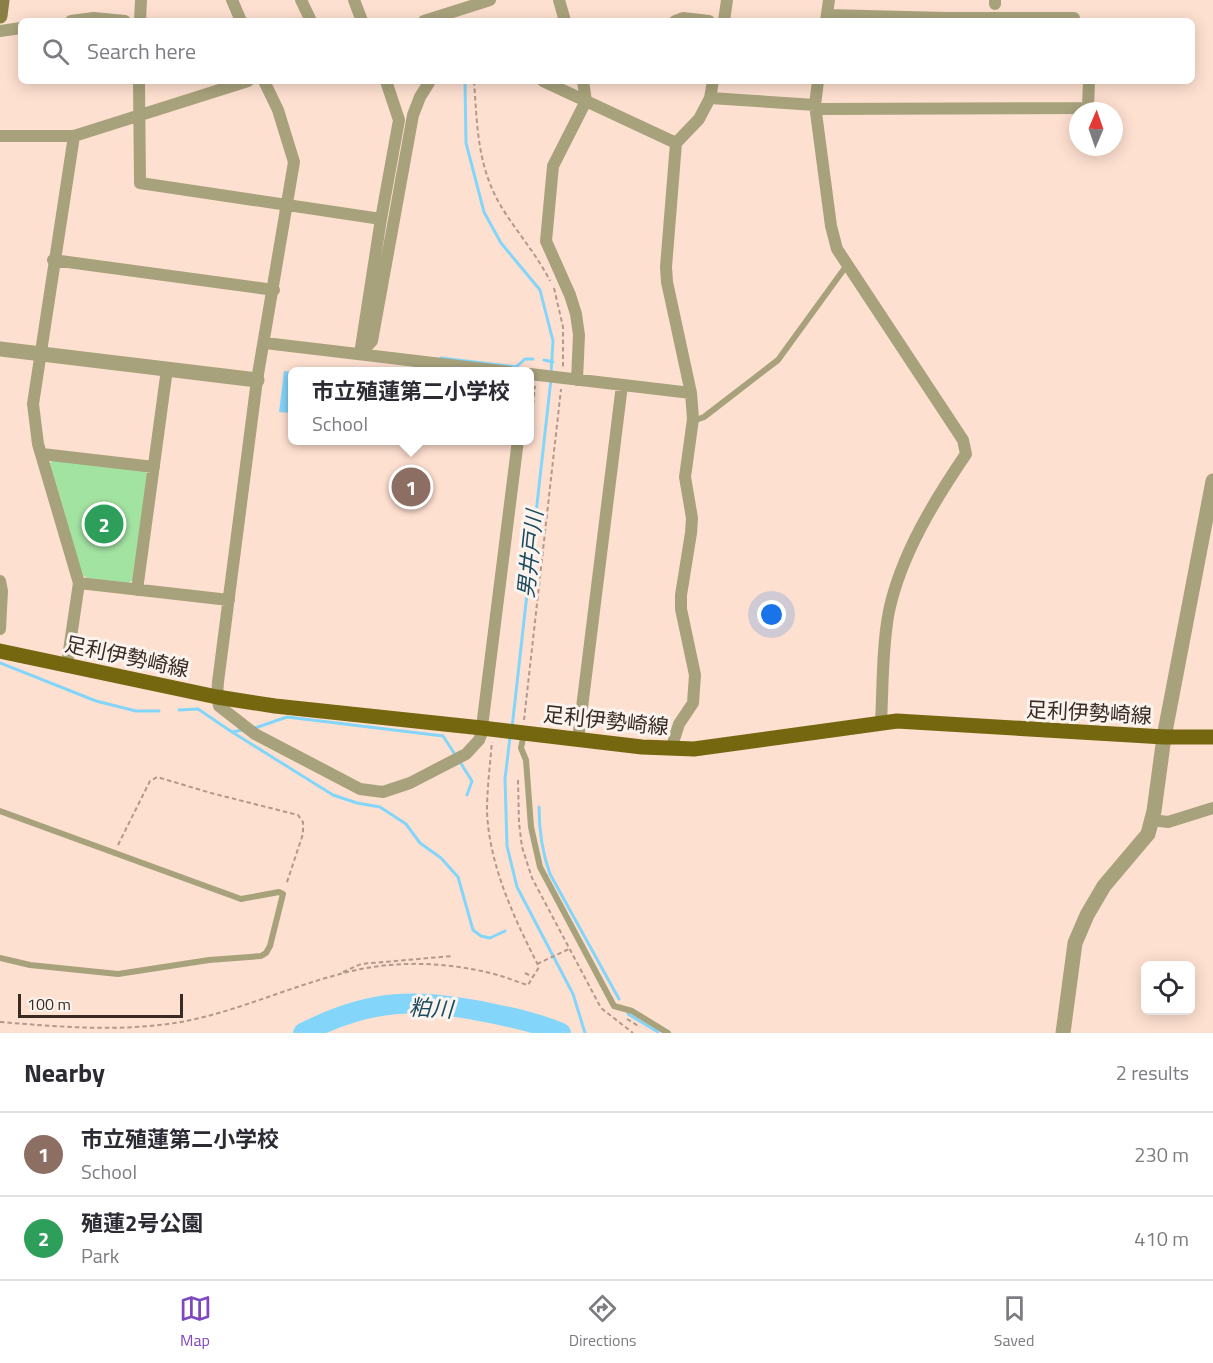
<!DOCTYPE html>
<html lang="en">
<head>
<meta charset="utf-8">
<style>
	body { margin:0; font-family:"Titillium Web","Noto Sans JP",sans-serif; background:#f7f7f7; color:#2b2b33 }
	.controls { position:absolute; right:18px; bottom:18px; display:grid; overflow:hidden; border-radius:9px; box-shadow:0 3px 15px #0003 }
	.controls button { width:54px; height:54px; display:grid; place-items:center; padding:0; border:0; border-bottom:2px solid #e1e1e2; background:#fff; color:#2b2b33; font:30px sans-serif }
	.compass { position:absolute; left:1069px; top:102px; width:54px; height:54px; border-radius:50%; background:#fff; box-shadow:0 3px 15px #0003; rotate:2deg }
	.scale { position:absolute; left:18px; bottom:15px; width:165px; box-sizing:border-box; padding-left:6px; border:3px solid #392b23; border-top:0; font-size:16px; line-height:21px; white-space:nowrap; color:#392b23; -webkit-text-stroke:4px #faf3ee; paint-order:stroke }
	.you { position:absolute; left:772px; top:615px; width:21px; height:21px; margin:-15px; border:4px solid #fff; border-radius:50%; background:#1a73e8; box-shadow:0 0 0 9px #1a73e833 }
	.badge { display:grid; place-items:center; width:39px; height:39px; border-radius:50%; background:#8048bf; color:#fff; font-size:20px; font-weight:700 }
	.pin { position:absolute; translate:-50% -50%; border:3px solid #fff; box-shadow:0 2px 6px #0006 }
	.popup { position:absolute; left:288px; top:367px; width:246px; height:78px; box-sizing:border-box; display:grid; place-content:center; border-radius:9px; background:#fff; filter:drop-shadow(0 2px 4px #0005); font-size:20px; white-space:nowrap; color:#7c7c81 }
	.popup b { font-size:22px; color:#2b2b33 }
	.popup::after { content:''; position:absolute; left:50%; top:100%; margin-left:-12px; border:12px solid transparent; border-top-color:#fff }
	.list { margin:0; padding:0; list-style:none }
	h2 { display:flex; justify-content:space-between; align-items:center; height:78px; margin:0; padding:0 24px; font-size:26px }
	h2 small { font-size:20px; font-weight:400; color:#7c7c81 }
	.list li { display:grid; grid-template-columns:39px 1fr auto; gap:18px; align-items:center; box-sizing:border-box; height:84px; padding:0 24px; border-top:2px solid #e1e1e2 }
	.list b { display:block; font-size:22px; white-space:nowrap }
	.list p { margin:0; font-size:20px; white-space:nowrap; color:#7c7c81 }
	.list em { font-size:20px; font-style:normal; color:#7c7c81 }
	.icon { flex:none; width:33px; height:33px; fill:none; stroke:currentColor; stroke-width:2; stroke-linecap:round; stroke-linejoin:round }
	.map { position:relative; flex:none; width:1213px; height:1033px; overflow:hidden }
	.search { position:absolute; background:#fff; box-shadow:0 3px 15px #0003; left:18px; right:18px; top:18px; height:66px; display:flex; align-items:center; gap:15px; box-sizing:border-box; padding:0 21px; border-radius:9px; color:#7c7c81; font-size:22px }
	.sheet { height:246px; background:#fff }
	nav { display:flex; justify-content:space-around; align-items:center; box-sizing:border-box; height:84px; border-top:2px solid #e1e1e2; background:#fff; font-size:16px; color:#7c7c81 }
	nav a { display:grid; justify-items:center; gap:3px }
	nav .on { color:#8048bf }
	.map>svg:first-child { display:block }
	.green { fill:#a3e3a2 }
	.water { fill:#84d5fa }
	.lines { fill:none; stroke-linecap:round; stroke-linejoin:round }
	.stream { stroke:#84d5fa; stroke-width:3 }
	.river { stroke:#84d5fa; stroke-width:20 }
	.path { stroke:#b1998c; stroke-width:2; stroke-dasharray:4.5 3; stroke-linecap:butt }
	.service { stroke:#a8a27c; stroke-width:6 }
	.minor { stroke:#a8a27c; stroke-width:12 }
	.tertiary { stroke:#a8a27c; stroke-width:15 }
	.secondary { stroke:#8a8045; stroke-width:15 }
	.primary { stroke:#746710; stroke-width:15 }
	.labels { text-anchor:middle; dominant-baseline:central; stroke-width:6; stroke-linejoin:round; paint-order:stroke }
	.street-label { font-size:21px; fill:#392b23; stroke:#faf3ee }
	.water-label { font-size:22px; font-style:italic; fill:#1d4b5e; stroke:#faf3ee }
</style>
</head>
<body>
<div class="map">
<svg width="1213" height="1033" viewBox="0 0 1213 1033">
	<rect width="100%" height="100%" fill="#fee0d0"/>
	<!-- green -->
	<path class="green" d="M53 458 143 469 148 474 134 579 129 583 88 578 82 575 50 464Z"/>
	<!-- water -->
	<path class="water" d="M284 371 292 372V413L279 412Z"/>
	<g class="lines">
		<!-- stream -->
		<path class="stream" d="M465 81 466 143 484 212 501 243 540 290 553 341 551 373
			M441 358 516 367 525 359H533
			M544 360 553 362
			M0 663 96 701 136 711H159
			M179 710 198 709 232 732 242 730
			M255 728 287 717 443 736 456 756
			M512 728 551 379
			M232 732 333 795 357 803 380 807 406 824 420 843 441 858 458 877 473 930 481 936 490 938 505 931
			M510 737 505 779 507 846 517 887 573 994 585 1033
			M460 762 472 781 467 795
			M539 807C539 831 542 852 550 874L619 999
			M628 1014 658 1032"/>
		<!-- river -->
		<path class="river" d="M303 1033C371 998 417 998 490 1013 514 1018 538 1023 561 1033"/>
		<!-- path -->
		<path class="path" d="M474 81C477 122 477 161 497 199 512 227 535 251 550 281
			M554 288 563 327V368
			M530 434 535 386
			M524 720 561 389
			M518 780 519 823 522 847 532 878 601 1008 633 1033
			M118 845 150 781 157 777 211 793 298 815 303 822V834L286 885
			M537 964 569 949
			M343 972 361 964 452 956
			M525 973 533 977
			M627 1019 640 1027
			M0 1022C63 1027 129 1033 191 1020 242 1009 290 987 340 974 389 960 444 961 494 974 506 977 517 982 528 985L539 967C515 920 489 866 487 811 487 789 490 765 492 742"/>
		<!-- service -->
		<path class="service" d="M693 421 704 417 778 360 847 265
			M524 734 521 748 526 760 531 827 540 867 614 1006 632 1011 668 1033
			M0 811 241 899 279 892 283 894 270 946 266 953 261 956 209 960 118 974 30 965 0 958"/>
		<!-- minor -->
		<path class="minor" d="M232 0 241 21
			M301 0 311 21
			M354 0 362 21
			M559 0 565 21
			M995 0V4
			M827 15 945 18H1074
			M71 21 94 18 125 21
			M140 21 141 0
			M424 21 490 0
			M675 21 683 18 709 21
			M724 21 727 0
			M826 21 829 0
			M0 31 21 28
			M139 81 140 183 381 219
			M264 81 278 110 294 162 257 380 218 682 217 697 219 706 255 734 360 789 383 792 410 783 466 754 479 740 481 735 518 440
			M543 81 676 143
			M818 81 815 105 831 226 837 249 963 440 966 454C934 501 901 555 889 611 882 647 883 686 881 722
			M710 98 815 105
			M816 109 1088 108 1089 81
			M0 136H74L248 81
			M53 260 274 290
			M265 343 509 372
			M360 354 372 341 413 115 420 97 430 81
			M360 354 381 219 399 120 386 81
			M530 374 691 393
			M577 380 579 335 576 314 570 295 546 241 553 166 586 101 583 81
			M42 454 154 467
			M0 581 2 591 0 629
			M79 583 229 600
			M137 590 167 369
			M67 664 79 583 38 444 33 404 74 136
			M578 740 622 385
			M671 749 679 724 693 703 695 675 681 609V595L691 533 692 518 685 477 693 419 691 393 667 282 666 267 676 143 699 119 710 98 713 81
			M1152 820 1168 822 1213 808"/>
		<!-- tertiary -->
		<path class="tertiary" d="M0 349 257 380
			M1063 1033 1075 943 1087 915 1104 886 1148 834 1154 811 1164 737 1213 481"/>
		<!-- secondary -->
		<path class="secondary" d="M0 16 2 0"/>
		<!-- primary -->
		<path class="primary" d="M0 651 217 697 275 706 482 728 642 747 694 749 897 721 1164 737H1213"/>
	</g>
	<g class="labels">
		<!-- street labels -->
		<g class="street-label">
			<text transform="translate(127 656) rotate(12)">足利伊勢崎線</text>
			<text transform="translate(1089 712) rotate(3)">足利伊勢崎線</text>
			<text transform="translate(606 720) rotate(6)">足利伊勢崎線</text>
		</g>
		<!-- water labels -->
		<g class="water-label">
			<text transform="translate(530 554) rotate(-84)">男井戸川</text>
			<text transform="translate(431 1008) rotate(3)">粕川</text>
		</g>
	</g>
</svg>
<div class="controls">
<button><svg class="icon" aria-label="locate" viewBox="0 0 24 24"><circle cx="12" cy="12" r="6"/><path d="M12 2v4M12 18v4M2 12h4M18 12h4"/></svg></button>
</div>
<svg class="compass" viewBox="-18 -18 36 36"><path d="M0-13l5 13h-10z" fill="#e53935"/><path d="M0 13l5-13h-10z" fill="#7c7c81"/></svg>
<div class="scale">100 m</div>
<div class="you"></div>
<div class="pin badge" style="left:411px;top:487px;background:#8d6e63">1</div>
<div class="popup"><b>市立殖蓮第二小学校</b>School</div>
<div class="pin badge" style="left:104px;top:524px;background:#2e9e5b">2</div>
<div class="search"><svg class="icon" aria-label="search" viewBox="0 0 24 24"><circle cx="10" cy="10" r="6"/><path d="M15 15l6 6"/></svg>Search here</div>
</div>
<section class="sheet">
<h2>Nearby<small>2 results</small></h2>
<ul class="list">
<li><span class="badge" style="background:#8d6e63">1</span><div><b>市立殖蓮第二小学校</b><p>School</p></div><em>230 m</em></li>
<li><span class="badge" style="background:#2e9e5b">2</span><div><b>殖蓮2号公園</b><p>Park</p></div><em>410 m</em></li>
</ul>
</section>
<nav>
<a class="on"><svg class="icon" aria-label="map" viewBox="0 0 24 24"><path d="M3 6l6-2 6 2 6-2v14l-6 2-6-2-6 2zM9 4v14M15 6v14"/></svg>Map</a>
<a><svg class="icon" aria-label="directions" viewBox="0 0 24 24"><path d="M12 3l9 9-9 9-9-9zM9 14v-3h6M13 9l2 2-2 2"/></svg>Directions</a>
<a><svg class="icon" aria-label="saved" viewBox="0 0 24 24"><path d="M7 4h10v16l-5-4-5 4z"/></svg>Saved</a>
</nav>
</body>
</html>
